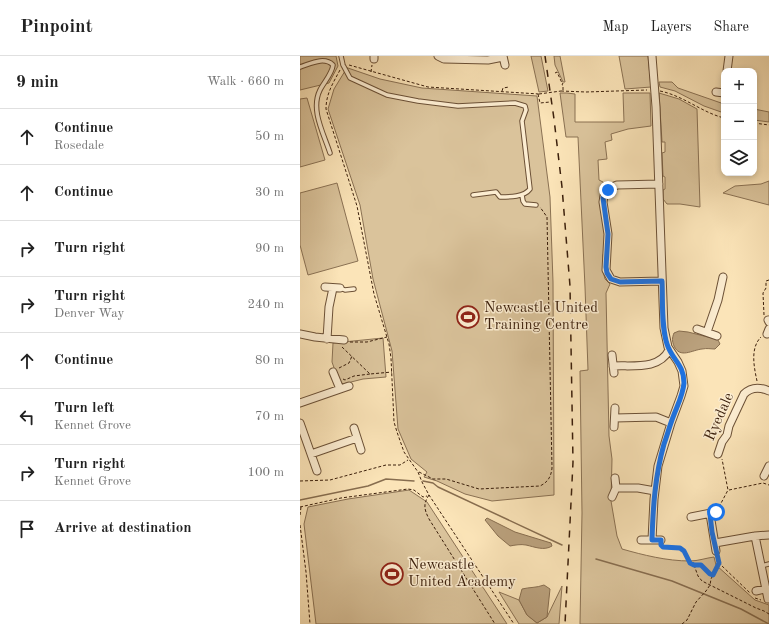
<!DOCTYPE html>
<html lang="en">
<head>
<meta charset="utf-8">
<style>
	body { margin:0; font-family:"Old Standard TT",serif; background:#f2f2f2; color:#222 }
	.controls { position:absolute; right:12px; top:12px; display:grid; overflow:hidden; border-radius:8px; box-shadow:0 2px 6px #0003 }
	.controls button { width:36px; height:36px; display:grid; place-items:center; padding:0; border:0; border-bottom:1px solid #e0e0e0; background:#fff; color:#222; font:20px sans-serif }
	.stop { position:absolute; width:12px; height:12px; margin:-9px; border:3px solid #1a73e8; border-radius:50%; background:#fff }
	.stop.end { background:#1a73e8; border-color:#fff; box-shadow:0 1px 4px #0008 }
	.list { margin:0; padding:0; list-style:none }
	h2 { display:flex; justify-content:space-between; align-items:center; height:52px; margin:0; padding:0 16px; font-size:17px }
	h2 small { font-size:13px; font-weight:400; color:#767676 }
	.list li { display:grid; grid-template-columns:26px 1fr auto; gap:12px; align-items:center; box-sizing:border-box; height:56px; padding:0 16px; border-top:1px solid #e0e0e0 }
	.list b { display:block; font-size:15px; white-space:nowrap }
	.list p { margin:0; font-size:13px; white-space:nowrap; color:#767676 }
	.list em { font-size:13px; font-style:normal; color:#767676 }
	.icon { flex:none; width:22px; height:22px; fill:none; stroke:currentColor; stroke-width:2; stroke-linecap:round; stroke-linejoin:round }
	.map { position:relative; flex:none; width:469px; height:568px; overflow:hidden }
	header { display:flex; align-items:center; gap:24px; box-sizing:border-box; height:56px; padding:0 20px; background:#fff; border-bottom:1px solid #e0e0e0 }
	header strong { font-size:19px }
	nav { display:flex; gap:22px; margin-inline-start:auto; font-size:14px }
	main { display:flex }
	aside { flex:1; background:#fff }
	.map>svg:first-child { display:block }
	.green { fill:#dac39b; stroke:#8a7153 }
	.water { fill:#baa17d; stroke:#876d4f }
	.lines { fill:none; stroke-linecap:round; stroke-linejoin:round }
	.stream { stroke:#876d4f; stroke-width:1.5 }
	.service-casing { stroke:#6b5036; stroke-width:5.5 }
	.minor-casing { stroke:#6b5036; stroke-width:9 }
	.path { stroke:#3b1f0b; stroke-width:1; stroke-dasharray:3 2; stroke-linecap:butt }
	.service { stroke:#fcedd1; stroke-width:3.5 }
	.minor { stroke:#fcedd1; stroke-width:7 }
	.rail { stroke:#3b1f0b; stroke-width:1.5; stroke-dasharray:7 7; stroke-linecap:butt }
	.path-bridge { stroke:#3b1f0b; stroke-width:1; stroke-dasharray:3 2; stroke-linecap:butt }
	.route { stroke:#1a73e8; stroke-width:5 }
	.labels { text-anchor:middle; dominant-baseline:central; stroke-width:3; stroke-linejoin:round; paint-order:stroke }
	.poi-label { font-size:15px; fill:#3b1f0b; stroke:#fcedd1; text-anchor:start }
	.street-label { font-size:15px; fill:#3b1f0b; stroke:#fcedd1 }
</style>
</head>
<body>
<header>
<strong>Pinpoint</strong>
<nav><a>Map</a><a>Layers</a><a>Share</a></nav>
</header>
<main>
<aside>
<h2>9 min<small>Walk · 660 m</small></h2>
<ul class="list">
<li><svg class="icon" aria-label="ahead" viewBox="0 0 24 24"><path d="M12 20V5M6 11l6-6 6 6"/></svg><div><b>Continue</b><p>Rosedale</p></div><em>50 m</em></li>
<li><svg class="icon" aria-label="ahead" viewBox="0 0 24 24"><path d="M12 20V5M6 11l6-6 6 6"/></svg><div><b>Continue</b></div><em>30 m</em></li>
<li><svg class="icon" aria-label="right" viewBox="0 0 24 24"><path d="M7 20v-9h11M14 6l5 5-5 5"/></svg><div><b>Turn right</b></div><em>90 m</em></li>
<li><svg class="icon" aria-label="right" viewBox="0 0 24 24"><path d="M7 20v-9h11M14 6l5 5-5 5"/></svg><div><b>Turn right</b><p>Denver Way</p></div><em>240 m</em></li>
<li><svg class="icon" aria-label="ahead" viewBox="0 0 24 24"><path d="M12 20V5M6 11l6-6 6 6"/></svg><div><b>Continue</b></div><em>80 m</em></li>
<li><svg class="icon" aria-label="left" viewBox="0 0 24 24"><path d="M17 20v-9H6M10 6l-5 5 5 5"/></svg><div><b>Turn left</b><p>Kennet Grove</p></div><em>70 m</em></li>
<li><svg class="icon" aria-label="right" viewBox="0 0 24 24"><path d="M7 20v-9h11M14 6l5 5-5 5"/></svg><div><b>Turn right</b><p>Kennet Grove</p></div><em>100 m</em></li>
<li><svg class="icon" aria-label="arrive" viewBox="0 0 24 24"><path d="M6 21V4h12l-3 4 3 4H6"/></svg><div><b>Arrive at destination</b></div></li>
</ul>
</aside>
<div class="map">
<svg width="469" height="568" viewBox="0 0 469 568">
	<rect width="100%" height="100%" fill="#fbe4b8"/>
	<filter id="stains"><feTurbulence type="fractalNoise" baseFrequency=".005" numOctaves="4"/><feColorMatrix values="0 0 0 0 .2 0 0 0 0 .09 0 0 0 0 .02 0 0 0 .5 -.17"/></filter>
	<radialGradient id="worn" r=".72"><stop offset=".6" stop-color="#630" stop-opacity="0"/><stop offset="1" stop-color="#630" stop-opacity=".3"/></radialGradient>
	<!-- green -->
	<path class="green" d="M0 0H36L38 10 29 27 0 34Z
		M231 0H241L248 35 239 36Z
		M254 0H260L265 26H263L255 9Z
		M319 0H348L351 31 325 33Z
		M45 11 80 23 122 32 237 40 250 141 253 226 254 439 192 445 165 438 137 425 124 421 127 416 111 403 98 373 92 295 73 223 60 149 28 53 34 33 45 15Z
		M359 26H372L378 32 424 48V57L404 50 375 35 360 31Z
		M260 37H267L275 38V66H324L323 37H350L351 70 328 73 311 78 312 84 305 86 307 103 298 104 299 124 303 126 306 132 302 135 300 141 304 163 305 183V194L303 199 304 219 305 223 310 228 306 237 309 380 312 403 311 445 317 480 322 493C343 499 367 505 390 505 398 505 406 502 414 501L416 509 455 544 469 549V568H280L282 457 280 315 288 314 285 231 278 81H266Z
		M359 37 379 43 397 53 400 151 380 148H367L363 143V134L365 133V121L363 120 362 97 365 96V86H362Z
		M7 42 25 104 0 111V43Z
		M454 53 469 56V66L454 64Z
		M469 125V149L423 137 435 130 461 128Z
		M37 127 58 205 8 219 0 189V137Z
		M83 282 86 321 63 323 43 328 39 326 32 306 33 287Z
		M109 434 127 446 207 568H16L4 468 8 451 48 443Z
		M262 530 259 568H219L199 536 219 544 227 559 237 567 247 561Z"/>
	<!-- water -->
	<path class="water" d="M379 275 388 276 416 283 418 284 420 288 415 293C411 293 407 292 402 293 392 294 380 303 374 290 372 285 372 282 374 277Z
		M187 462 215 476 251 487 252 490C244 495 235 491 226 489 221 488 215 489 210 490L198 480 185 464Z
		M244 529 250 533 247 561 237 567 227 559 219 544 222 533C230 531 236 532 244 529Z"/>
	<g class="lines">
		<!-- stream -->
		<path class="stream" d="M123 425 133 427 138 431 262 489
			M0 444 68 430 86 423 114 425
			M296 503 372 525 441 553 469 568"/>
		<!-- service casing -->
		<g class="service-casing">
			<path id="service" d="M41 0 43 9 50 22 87 39 118 45 158 50 215 47 225 50 226 54 222 65 230 133C224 141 210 141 200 141L196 136 173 139
				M0 11C10 8 24 0 33 9 32 18 24 26 20 34 10 54 24 78 30 97
				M222 139 223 145 225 148 236 149
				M40 232 45 234 54 233
				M461 510 469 508"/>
		</g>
		<!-- minor casing -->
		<g class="minor-casing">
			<path id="minor" d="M74 0V3
				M138 0 144 3 188 4 203 1
				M203 0 205 9
				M352 0 356 51 364 272 368 291 378 306 382 315 384 330 381 340 371 367 358 410 354 443 352 484
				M427 15 429 0
				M416 36 424 37
				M359 128 317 129 310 132 304 140 303 146 308 178 306 214 311 223 320 226 362 225
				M25 231 40 232
				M468 264 469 266
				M397 273 417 280
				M407 276 418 244 423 221
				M0 278 15 281 44 284
				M467 278 469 273
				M27 283 29 251 33 232
				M312 299 314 317
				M313 310C333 309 359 314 369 294
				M33 316 40 333
				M0 347 49 330
				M315 362 356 361 371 367
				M0 367 17 415
				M314 371 315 352
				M54 372 61 394
				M11 398 57 382
				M418 398 422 386 427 379 429 370 444 338C451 331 460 331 469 335
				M464 420 469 410
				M316 432H338L355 435
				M312 441 316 432 315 422
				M410 458 416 495
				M391 461 416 456
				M455 480 468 543
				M341 484H361
				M415 487 455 480 469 479
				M456 535 465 533"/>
		</g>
		<!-- path -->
		<path class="path" d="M49 9 128 31 239 38
			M40 14C33 27 26 38 26 53L57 150 74 238 89 288 91 302 94 366 97 376 104 396 118 416 122 426 129 439 214 568
			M71 16 72 9
			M255 17 257 16 262 27H263L262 29 263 30V34
			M202 35 203 32 209 31
			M261 35 286 36 347 34
			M360 35C384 40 401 56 424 62
			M238 38 240 47 250 46
			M454 67 469 69
			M464 259 463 237 466 232V225L469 224
			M50 286H67L87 281
			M42 291 70 318 92 316
			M39 312 49 307 52 300
			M43 323 45 324 54 320 70 318
			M457 325C454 311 450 292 461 281
			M119 416 133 423H146L179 433 240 430C248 426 251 421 252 412L247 161 240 151
			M0 425 30 424 86 409H100L108 404
			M429 434 463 427 469 429
			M129 439C123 448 124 453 129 463L195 568
			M0 451 41 442 108 433 114 434 123 441 127 440
			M419 451 428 434 422 403
			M0 459 1 451
			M0 469 6 516 10 568
			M362 491 380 492 384 495 390 507 394 509H401L410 517 413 519
			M418 501 421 509 450 537
			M394 509 398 520 402 525 456 552 464 555 469 558
			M455 542 461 544
			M382 568 387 564 396 546 406 535 410 529 411 523 419 507"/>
		<!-- service -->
		<use href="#service" class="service"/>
		<!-- minor -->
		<use href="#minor" class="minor"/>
		<!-- rail -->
		<path class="rail" d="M245 0 254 63 262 131 270 230 273 406 265 568"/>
		<!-- path-bridge -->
		<path class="path-bridge" d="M239 38 261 35"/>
	</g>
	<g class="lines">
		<!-- route -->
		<path class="route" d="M308 134 303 142 308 178 306 211 307 217 311 223 320 226 362 225C363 245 361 269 367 288 372 304 384 308 384 327 383 340 376 352 372 364 369 372 367 380 364 388 355 420 353 451 352 484H361V489L363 491 380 492 384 495 390 507 394 509H401L410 518 413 519 419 507 412 476 410 458 416 456"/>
	</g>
	<!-- icons -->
	<defs>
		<g id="stadium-ring" transform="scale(1.15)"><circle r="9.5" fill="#fcedd1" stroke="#8f2418" stroke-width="1.5"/><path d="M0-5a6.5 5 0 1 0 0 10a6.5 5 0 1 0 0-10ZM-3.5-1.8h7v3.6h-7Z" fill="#8f2418"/></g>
	</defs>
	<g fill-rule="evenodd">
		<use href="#stadium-ring" x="168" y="261"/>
		<use href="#stadium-ring" x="92" y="518"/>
	</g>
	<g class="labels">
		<!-- poi labels -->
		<g class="poi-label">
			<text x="184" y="252">Newcastle United<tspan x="184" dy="17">Training Centre</tspan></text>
			<text x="108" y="509">Newcastle<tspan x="108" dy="17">United Academy</tspan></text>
		</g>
		<!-- street labels -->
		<g class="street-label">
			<text transform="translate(420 361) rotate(-66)">Ryedale</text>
		</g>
	</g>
	<rect width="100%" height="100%" filter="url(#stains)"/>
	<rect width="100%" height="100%" fill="url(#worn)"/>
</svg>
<div class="controls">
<button>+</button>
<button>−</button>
<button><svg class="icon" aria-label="layers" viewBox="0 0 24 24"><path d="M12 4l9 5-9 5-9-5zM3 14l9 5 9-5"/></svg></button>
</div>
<div class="stop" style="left:416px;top:456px"></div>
<div class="stop end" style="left:308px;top:134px"></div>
</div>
</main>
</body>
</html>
